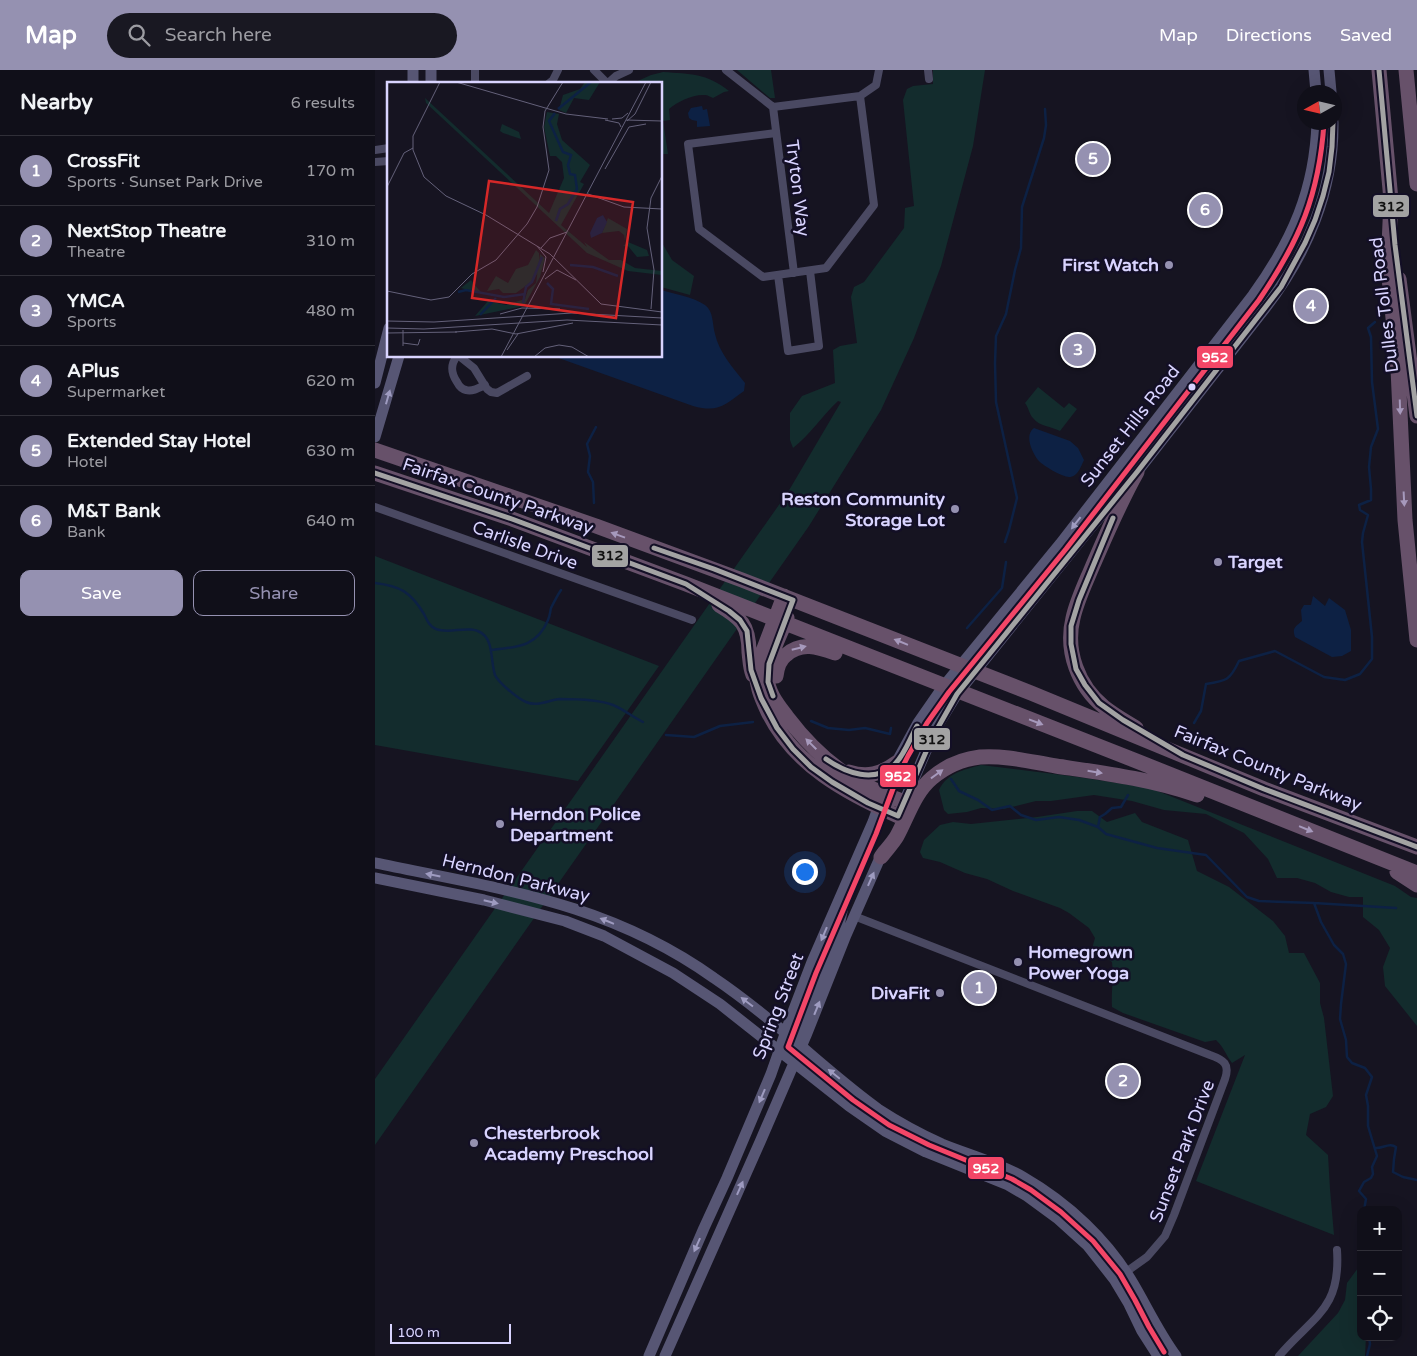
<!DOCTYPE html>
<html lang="en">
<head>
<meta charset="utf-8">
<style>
	body { margin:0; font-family:"Varela Round",sans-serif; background:#191822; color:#f1f3f6 }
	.controls { position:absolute; right:15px; bottom:15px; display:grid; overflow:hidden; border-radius:10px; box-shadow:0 5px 20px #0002 }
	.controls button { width:45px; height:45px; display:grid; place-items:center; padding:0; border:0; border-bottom:1px solid #302f38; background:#100f19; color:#f1f3f6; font:25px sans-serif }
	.compass { position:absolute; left:922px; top:15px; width:45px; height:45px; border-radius:50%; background:#100f19; box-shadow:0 5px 20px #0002; rotate:262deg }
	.scale { position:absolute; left:15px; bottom:12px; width:121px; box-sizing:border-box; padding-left:5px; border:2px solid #d9d4ff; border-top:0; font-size:14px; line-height:18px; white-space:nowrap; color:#d9d4ff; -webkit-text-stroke:4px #130f26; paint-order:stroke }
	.you { position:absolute; left:429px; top:801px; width:18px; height:18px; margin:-12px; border:4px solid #fff; border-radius:50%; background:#1a73e8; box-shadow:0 0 0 8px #1a73e833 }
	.badge { display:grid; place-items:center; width:32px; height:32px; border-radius:50%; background:#9591b1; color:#fff; font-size:16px; font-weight:700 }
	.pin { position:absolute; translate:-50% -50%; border:2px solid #fff; box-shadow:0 1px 5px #0006 }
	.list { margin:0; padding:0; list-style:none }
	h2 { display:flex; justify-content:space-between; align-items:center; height:65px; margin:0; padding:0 20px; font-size:21px }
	h2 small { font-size:16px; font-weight:400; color:#9c9ca2 }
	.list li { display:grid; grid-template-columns:32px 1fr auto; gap:15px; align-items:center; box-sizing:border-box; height:70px; padding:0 20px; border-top:1px solid #302f38 }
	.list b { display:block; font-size:19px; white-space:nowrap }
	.list p { margin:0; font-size:16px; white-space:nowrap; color:#9c9ca2 }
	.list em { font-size:16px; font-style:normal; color:#9c9ca2 }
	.actions { display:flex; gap:10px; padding:15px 20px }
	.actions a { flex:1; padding:11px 0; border:1px solid #9591b1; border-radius:10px; text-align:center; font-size:18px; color:#9591b1 }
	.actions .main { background:#9591b1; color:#fff }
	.icon { flex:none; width:28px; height:28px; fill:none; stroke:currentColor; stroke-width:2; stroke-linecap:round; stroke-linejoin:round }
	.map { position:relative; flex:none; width:1042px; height:1286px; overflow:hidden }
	header { display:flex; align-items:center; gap:30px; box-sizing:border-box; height:70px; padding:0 25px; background:#9591b1; color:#fff }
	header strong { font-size:24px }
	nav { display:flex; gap:28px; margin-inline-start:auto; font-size:18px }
	.search { width:350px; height:45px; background:#191822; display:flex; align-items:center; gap:12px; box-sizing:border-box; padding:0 18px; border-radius:28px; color:#9c9ca2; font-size:19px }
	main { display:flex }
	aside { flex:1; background:#100f19 }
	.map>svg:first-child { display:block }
	.green { fill:#132c2d }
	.water { fill:#0d2144 }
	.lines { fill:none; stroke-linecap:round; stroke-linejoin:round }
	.stream { stroke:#0d2144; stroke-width:2.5 }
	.street { stroke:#4a4962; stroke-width:8 }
	.secondary { stroke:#575674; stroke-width:11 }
	.highway { stroke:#67516a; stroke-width:15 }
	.bus-1-casing { stroke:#130f26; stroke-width:9 }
	.bus-2-casing { stroke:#130f26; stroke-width:9 }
	.bus-1 { stroke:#a3a3a3; stroke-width:5 }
	.bus-2 { stroke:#f34667; stroke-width:5 }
	.oneway { fill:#9e9bc0 }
	.oneway2 { fill:#a699bc }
	.poi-dot { fill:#9591b1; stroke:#130f26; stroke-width:2 }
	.bus-dot { fill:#d9d4ff; stroke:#130f26; stroke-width:2 }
	.labels { text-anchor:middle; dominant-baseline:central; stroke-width:5; stroke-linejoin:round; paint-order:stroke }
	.street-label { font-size:18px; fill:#d9d4ff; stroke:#130f26 }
	.poi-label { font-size:18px; font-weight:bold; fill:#d9d4ff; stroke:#130f26; text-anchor:start }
	.inset-river { fill:none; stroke:#0d2144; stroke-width:2.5 }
	.inset-road { fill:none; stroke:#64617a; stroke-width:1 }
	.view { fill:#d62828; fill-opacity:0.15; stroke:#d62828; stroke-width:2.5 }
	.inset-edge { fill:none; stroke:#d9d4ff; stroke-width:2.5 }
	.line-badge { stroke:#130f26; stroke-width:2 }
	.badge-label { font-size:14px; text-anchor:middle; font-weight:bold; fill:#fff }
	.pale-badge-label { font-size:14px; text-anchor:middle; font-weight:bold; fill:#111 }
</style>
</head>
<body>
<header>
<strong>Map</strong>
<div class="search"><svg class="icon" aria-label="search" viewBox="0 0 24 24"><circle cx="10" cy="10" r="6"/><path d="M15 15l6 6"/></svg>Search here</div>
<nav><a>Map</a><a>Directions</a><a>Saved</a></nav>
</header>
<main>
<aside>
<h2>Nearby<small>6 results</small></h2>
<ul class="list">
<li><span class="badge">1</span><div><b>CrossFit</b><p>Sports · Sunset Park Drive</p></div><em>170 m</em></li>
<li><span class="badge">2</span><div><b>NextStop Theatre</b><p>Theatre</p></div><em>310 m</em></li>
<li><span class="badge">3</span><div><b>YMCA</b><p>Sports</p></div><em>480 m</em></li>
<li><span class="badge">4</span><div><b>APlus</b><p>Supermarket</p></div><em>620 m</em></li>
<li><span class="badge">5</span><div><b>Extended Stay Hotel</b><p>Hotel</p></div><em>630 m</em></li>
<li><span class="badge">6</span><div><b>M&amp;T Bank</b><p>Bank</p></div><em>640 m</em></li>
</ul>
<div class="actions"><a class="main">Save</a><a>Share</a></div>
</aside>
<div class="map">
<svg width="1042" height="1286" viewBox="0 0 1042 1286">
	<rect width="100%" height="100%" fill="#161421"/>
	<!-- green -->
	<path class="green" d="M362 0H396L400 28H395Z
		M558 0H610L598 76 566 196 539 268 506 340 434 456 0 1075V1009L413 422 466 332 463 331C447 346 435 365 418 378L415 370V343L427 326 460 313 458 280 465 276 482 273 476 227 479 217 489 212 529 158 530 138 539 136 528 30 532 19 538 16 558 14Z
		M288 2C316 4 331 3 354 21L349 22 338 28C335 27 333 25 330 25 318 24 302 32 294 39L295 50 288 51 293 84H286V14H256L276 5Z
		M286 171 297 190 319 206 315 225 286 217Z
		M663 317 689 338 694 333 702 339 685 361C676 356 665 357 658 348 654 344 654 338 650 333Z
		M0 486 284 596 203 711 0 675Z
		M606 695 703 707 775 718 1020 816 1036 827 1042 828V956L1010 916 1008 897 1015 878 1004 860 988 847V827H974L956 822 940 813 922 808H902L893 789 869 763 831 744 789 740 757 731 719 725 676 731H661L629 739 606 738 592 742 573 744 569 740 564 720C572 703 588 700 606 695Z
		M702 741H717L732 752 760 743 767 752 813 770 822 801 854 817 898 851 910 866 914 883H929L945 913V933L949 948 958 1026 951 1037 935 1044 931 1065 953 1085 955 1119 959 1165 821 1111 870 985 857 993C851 985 848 976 841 970L830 972 748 943 737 937C736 922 739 907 737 892L730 887 717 884 718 875 720 868 714 858 694 843 685 838 638 821 612 809 590 803 565 792 548 788 545 782 549 770 565 755 578 752 596 754 662 747Z
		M986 1197V1267H991L990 1286H923L963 1243 970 1230 972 1213 983 1198Z"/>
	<!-- water -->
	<path class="water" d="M327 36 328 40 332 39 335 56 322 57V51L317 50 314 48 313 43 316 38Z
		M286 220C300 224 318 227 330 235 339 242 337 254 340 264 344 282 358 298 370 313L369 321C349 335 344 343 318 336L178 286H286Z
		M659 358 695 371 703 378 709 390C706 396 703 407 694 407 687 407 667 395 663 390 657 382 649 365 659 358Z
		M938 526 950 536 954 528 970 540 976 560V581L967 586 957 587 920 567C917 558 920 557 927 551L926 540 929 535H936Z"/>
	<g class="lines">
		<!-- stream -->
		<path class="stream" d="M219 433 218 412 213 402 215 386 212 374 221 357
			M630 472 634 460 642 428 621 332 620 293 621 266 631 244 640 200 646 178 647 137 669 68 671 55 670 39
			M0 513C25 516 36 522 49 544 52 550 54 556 61 559 76 565 96 553 109 565 118 573 116 593 120 605 123 612 143 629 151 632 163 637 173 630 185 629 200 629 223 629 238 635 248 639 258 647 268 652
			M592 558 627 518 631 492
			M116 580C142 577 162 577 173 550 175 546 175 542 176 538 179 532 182 526 186 520
			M436 651 453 658 474 660 490 658 515 664 516 658
			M819 653 826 641 831 614C852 611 855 610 864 591L900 581 949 607 970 610 985 604 997 589V567L987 472 988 463 993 445 985 440 984 435 996 430V419L994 397 996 377 1003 359 997 312 996 267 993 258 1000 252
			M291 665 319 667 345 656 378 652
			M576 709 584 721 603 730 617 740 635 736 646 745 661 750 684 747 704 750 723 757 731 764 782 778 831 785 872 827 884 831 939 833 1021 838
			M723 757 725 747 730 744 737 738 746 737 753 725
			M939 833 946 852 959 875 968 884 971 894 966 934 965 949 971 970 972 987 977 993 990 998 997 1007 991 1025 993 1036V1056L1002 1086 997 1097 998 1104 996 1108 989 1112 984 1121 991 1129 989 1140
			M1000 1078C1008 1079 1014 1072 1021 1077L1019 1089 1018 1102 1028 1107 1042 1110
			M986 1153 984 1158 986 1161
			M992 1286 995 1274 994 1267"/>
		<!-- street -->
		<path class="street" d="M219 0 232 13
			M351 0 398 37 485 26 501 15 504 0
			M553 0 554 9
			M100 14V0
			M173 14 178 10 183 0
			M232 14 241 6 254 0
			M398 37 419 203
			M401 63 313 74 324 159 388 207 451 198 499 135 485 26
			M0 80 14 78
			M0 92 14 91
			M403 205 413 281 444 276 435 201
			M82 286C75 295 76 303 82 312 84 316 86 319 91 320 97 322 104 318 110 315
			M84 286 99 298 112 319 116 322 122 323 152 306
			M0 437 317 550
			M479 846 835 985C849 990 855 994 850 1009L799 1145 790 1166 772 1187 751 1202
			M904 1286C938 1246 966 1240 962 1180"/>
		<!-- secondary -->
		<path class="secondary" d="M38 0V14
			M56 0V14
			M939 0 941 22
			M954 0 956 22
			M0 313 14 258
			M0 367 24 286
			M526 739 560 660 582 624 713 461 762 402 891 237C932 184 959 120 958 52
			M0 793C67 807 135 818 200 839 249 855 297 878 339 908 376 933 409 961 442 990 462 1007 482 1024 503 1039 523 1052 545 1064 567 1074 594 1085 622 1092 648 1107 693 1133 733 1170 759 1215 773 1239 784 1263 801 1286
			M0 808 109 830 190 851 229 866 298 903 345 934 474 1036 510 1061 551 1082 633 1115 652 1126 682 1148 713 1176 739 1209 754 1234 767 1261 783 1286
			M411 986 464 856 470 827
			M274 1286 329 1158 352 1108 396 1004 416 947 437 892 498 752 515 704 543 653 568 617 685 474 878 225C917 171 940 120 942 52
			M290 1286 385 1072 432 963 471 865 508 781"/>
		<!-- highway -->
		<path class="highway" d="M1004 0 1017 141
			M1031 0 1042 114
			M1016 131 1013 197 1023 299 1030 450 1042 570
			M1024 209 1042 346
			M0 380 221 456 367 510 656 623 889 719 1042 777
			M0 403 137 449 311 514 764 692 1042 803
			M409 526 382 597C380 614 386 627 393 642 419 695 471 723 523 746
			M344 535C366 548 374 555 374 582 375 590 375 598 378 605
			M412 548C405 565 393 588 392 606 392 622 403 635 412 647 431 672 453 694 480 710 495 719 513 725 529 732
			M401 606C402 598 404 590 411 585 426 571 443 577 460 583
			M761 658C750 651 739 645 729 637 703 616 690 581 698 548 702 530 711 512 718 495 732 463 745 432 762 402
			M474 702C492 708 506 704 521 693
			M506 787C511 780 518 773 522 766 533 746 539 723 557 708 571 696 588 689 605 687 630 685 656 692 681 696 728 703 776 709 822 725
			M1022 802 1042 815"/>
		<!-- bus-1 casing -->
		<g class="bus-1-casing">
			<path id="bus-1" d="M1004 0 1020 175 1042 346
				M0 403 137 449 311 514 354 541 365 550 372 561 376 600 386 628 402 658 418 679 436 697 457 712 493 733 523 746 557 668 582 624 762 402 906 217 930 173 940 150 948 126 954 102 957 77 958 52
				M738 448 704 530 696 556V574L701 599 710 615 724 633 748 650 808 685 889 719 1042 777
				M279 478 339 499 418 530 394 594 393 612 398 626
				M451 689C471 703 500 714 520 694 530 684 535 668 542 656"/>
		</g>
		<!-- bus-2 casing -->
		<g class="bus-2-casing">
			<path id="bus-2" d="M789 1282 774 1257 760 1230 745 1204 718 1171 686 1142 656 1120 637 1109 554 1075 514 1055 478 1030 413 977 441 903 501 764 522 708 533 686 552 653 574 622 691 479 884 230C925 170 944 125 949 53"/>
		</g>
		<!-- bus-1 -->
		<use href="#bus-1" class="bus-1"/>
		<!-- bus-2 -->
		<use href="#bus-2" class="bus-2"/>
	</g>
	<!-- one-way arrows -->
	<defs><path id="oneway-solid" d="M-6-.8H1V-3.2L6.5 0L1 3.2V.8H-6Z" transform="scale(1.25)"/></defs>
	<g class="oneway">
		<use href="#oneway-solid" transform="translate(13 327) rotate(-74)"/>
		<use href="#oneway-solid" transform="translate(701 453) rotate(128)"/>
		<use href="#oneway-solid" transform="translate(58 805) rotate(-169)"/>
		<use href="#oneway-solid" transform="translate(496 809) rotate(-66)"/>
		<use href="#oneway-solid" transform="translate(116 832) rotate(13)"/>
		<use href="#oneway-solid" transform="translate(232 851) rotate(-158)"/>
		<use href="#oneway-solid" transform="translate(449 864) rotate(113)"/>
		<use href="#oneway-solid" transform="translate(372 932) rotate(-143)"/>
		<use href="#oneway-solid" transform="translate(442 938) rotate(-68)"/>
		<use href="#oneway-solid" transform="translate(459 1004) rotate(-141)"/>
		<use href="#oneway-solid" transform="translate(387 1026) rotate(113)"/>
		<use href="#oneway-solid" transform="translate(365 1118) rotate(-66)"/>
		<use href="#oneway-solid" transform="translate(322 1175) rotate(114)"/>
	</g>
	<g class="oneway2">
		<use href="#oneway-solid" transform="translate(1025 337) rotate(88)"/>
		<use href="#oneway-solid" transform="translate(1029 429) rotate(87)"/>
		<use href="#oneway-solid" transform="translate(243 465) rotate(-160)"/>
		<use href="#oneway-solid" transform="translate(526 572) rotate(-158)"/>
		<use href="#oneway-solid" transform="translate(424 578) rotate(-14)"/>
		<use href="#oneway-solid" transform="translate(661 652) rotate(21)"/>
		<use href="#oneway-solid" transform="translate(436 674) rotate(-135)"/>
		<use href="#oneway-solid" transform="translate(720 702) rotate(9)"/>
		<use href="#oneway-solid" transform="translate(562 704) rotate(-36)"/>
		<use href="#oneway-solid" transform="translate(931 759) rotate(22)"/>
	</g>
	<!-- markers -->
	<g class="poi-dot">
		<circle cx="794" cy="195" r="5"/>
		<circle cx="580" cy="439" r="5"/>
		<circle cx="843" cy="492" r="5"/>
		<circle cx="125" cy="754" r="5"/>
		<circle cx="643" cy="892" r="5"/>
		<circle cx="565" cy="923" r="5"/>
		<circle cx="99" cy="1073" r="5"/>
	</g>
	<circle class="bus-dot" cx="817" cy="317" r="4.5"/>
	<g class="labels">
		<!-- street labels -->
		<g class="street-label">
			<text transform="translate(423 118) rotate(83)">Tryton Way</text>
			<text transform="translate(1009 235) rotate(-97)">Dulles Toll Road</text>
			<text transform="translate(755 356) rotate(-52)">Sunset Hills Road</text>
			<text transform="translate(123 426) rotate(19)">Fairfax County Parkway</text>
			<text transform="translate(150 475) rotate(20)">Carlisle Drive</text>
			<text transform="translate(893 698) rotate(22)">Fairfax County Parkway</text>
			<text transform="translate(141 808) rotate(14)">Herndon Parkway</text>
			<text transform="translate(403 936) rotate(-69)">Spring Street</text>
			<text transform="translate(807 1081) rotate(-69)">Sunset Park Drive</text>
		</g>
		<!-- poi labels -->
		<g class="poi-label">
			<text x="784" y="195" text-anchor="end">First Watch</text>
			<text x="570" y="429" text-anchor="end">Reston Community<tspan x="570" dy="21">Storage Lot</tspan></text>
			<text x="853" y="492">Target</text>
			<text x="135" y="744">Herndon Police<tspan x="135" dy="21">Department</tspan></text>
			<text x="653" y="882">Homegrown<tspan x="653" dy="21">Power Yoga</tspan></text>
			<text x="555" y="923" text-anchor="end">DivaFit</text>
			<text x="109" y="1063">Chesterbrook<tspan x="109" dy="21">Academy Preschool</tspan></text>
		</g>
	</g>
	<!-- overview -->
	<g transform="translate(12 12)">
		<rect width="275" height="275" fill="#161421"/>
		<path d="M198 0H213L202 18 187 16 179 31 172 28 176 13 193 7ZM38 16 162 131 177 96 175 80 169 74H163L157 45 160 30 172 32 170 42 175 58 203 83 193 100 197 102 174 143 200 165 197 160 222 178H234L248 186 275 189V193L241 189 200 171 39 21ZM115 42 132 50 134 57 116 51 113 49ZM221 136 240 147 238 159 237 153 232 149 215 151ZM241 160 260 168 262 174 250 175 241 164H236ZM149 168 152 171V188L147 198 129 211H116L112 207 100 209 109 194 121 201 129 187 141 183ZM153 172 158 176 153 195 137 224 88 234 101 219 119 223 138 217 141 208 149 201ZM84 198 92 208 96 212 74 206Z" fill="#132c2d"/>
		<path d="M216 133 220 140 215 151 204 156 203 151 210 136Z" fill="#0d2144"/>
		<path class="inset-river" d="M171 27 204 0M168 31 162 39 176 70 184 73 181 83 183 92 188 93 190 107 181 122 173 127 169 139M183 183 206 185 231 194M160 201 166 207 164 222 202 227M71 210 79 208 117 215 138 212M136 221 139 205 145 200 155 175M93 233 109 216"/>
		<path class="inset-road" d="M53 0 26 54V68L37 95 59 114 99 133 163 172 214 222 275 230M69 0 179 32 221 37M225 37 235 36 241 31M218 38 232 41 234 45M239 38 275 39M240 39 248 32 264 0M218 87 242 45 259 42M0 105 17 71 26 66M201 112 237 125 275 127M150 164 159 175 156 190M154 166 163 156 180 150M158 197 170 188 189 198M0 209 44 218 62 215 85 192 109 178 140 142 150 125 162 88 156 45 158 29 176 0M264 227 267 188 260 146 264 116 275 94M113 232 135 226 173 227M0 239 47 240 185 231 275 236M0 246 37 247 180 238 275 243M68 250 105 247 129 252 186 241M0 251 70 250M16 261 31 263 33 257M16 264V248M120 268 131 252M114 275 259 0M147 275 158 266 172 263 185 265 202 275"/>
		<path class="view" d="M102 99 246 120 229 236 85 216Z"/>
		<rect width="275" height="275" class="inset-edge"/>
	</g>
	<g class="line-badge">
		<rect x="997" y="124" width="38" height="24" rx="5" fill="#a3a3a3"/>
		<rect x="821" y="275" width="38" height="24" rx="5" fill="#f34667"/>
		<rect x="216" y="474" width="38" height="24" rx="5" fill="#a3a3a3"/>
		<rect x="538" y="657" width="38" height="24" rx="5" fill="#a3a3a3"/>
		<rect x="504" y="694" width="38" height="24" rx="5" fill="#f34667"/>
		<rect x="592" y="1086" width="38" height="24" rx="5" fill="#f34667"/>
	</g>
	<g class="badge-label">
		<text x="840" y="292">952</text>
		<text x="523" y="711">952</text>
		<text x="611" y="1103">952</text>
	</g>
	<g class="pale-badge-label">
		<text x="1016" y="141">312</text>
		<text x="235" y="490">312</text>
		<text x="557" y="674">312</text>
	</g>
</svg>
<div class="controls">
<button>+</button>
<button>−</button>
<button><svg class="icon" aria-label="locate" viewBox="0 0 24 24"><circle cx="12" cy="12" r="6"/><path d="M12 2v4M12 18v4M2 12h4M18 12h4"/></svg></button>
</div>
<svg class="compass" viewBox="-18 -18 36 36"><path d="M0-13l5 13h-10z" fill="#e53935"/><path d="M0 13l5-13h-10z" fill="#9c9ca2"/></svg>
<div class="scale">100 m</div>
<div class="you"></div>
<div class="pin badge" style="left:604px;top:918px">1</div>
<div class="pin badge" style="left:748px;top:1011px">2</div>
<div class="pin badge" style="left:703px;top:280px">3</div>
<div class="pin badge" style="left:936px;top:236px">4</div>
<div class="pin badge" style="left:718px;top:89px">5</div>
<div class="pin badge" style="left:830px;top:140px">6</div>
</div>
</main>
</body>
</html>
